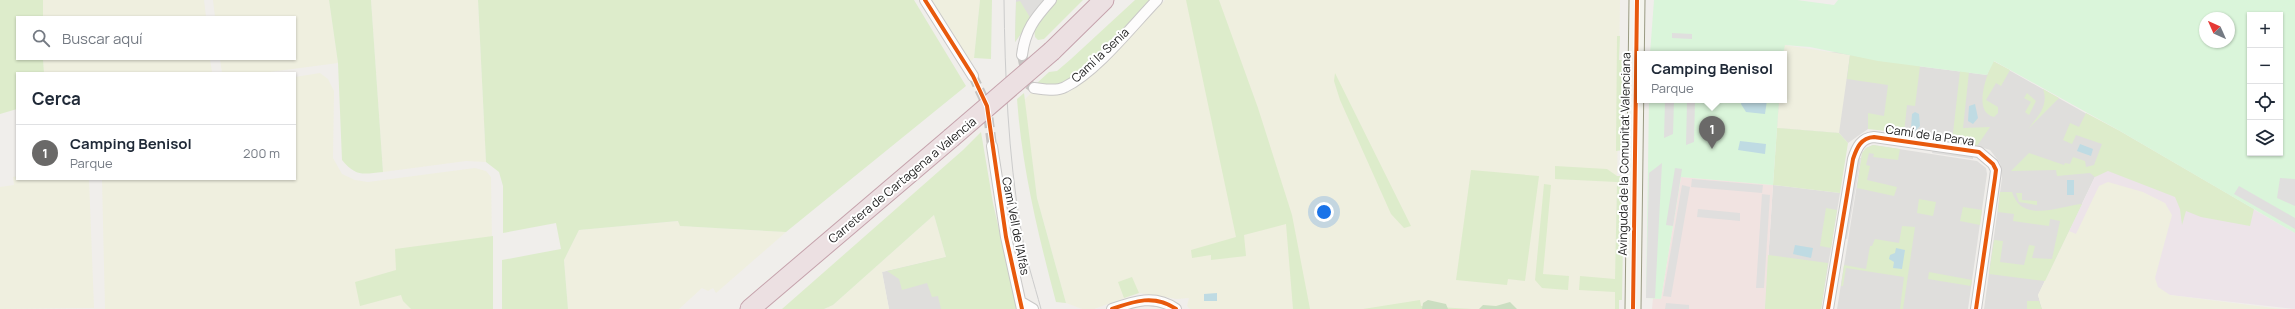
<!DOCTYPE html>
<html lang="es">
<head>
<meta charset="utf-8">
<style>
	body { margin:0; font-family:Manrope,sans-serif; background:#f6f6f7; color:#1f2937 }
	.controls { position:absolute; right:12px; top:12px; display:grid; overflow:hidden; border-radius:0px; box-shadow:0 1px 3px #0004 }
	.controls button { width:36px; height:36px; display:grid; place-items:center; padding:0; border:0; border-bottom:1px solid #e0e1e3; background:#fff; color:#1f2937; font:20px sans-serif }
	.compass { position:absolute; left:2199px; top:12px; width:36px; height:36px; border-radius:50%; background:#fff; box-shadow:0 1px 3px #0004; rotate:315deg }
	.you { position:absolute; left:1324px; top:212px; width:14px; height:14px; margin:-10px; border:3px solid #fff; border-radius:50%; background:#1a73e8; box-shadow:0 0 0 6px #1a73e833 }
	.badge { display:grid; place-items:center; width:26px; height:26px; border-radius:50%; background:#6a6968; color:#fff; font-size:13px; font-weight:700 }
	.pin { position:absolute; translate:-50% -33px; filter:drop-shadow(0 1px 2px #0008) }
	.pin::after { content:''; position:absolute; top:21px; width:14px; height:12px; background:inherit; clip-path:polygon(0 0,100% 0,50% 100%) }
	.popup { position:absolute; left:1637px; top:51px; width:150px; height:52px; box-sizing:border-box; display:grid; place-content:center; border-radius:0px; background:#fff; filter:drop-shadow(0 1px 3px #0005); font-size:13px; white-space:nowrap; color:#747a83 }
	.popup b { font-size:15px; color:#1f2937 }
	.popup::after { content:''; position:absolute; left:50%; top:100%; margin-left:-8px; border:8px solid transparent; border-top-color:#fff }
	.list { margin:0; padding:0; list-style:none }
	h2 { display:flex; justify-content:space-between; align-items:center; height:52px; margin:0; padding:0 16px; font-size:17px }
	h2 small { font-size:13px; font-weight:400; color:#747a83 }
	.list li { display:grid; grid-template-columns:26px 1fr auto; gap:12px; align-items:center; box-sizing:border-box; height:56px; padding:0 16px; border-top:1px solid #e0e1e3 }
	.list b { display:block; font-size:15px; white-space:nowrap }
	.list p { margin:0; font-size:13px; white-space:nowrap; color:#747a83 }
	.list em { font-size:13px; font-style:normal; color:#747a83 }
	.icon { flex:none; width:22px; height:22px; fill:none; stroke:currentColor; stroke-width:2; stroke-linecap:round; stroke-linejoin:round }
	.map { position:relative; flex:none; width:2295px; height:309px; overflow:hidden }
	.search { position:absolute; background:#fff; box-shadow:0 1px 3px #0004; left:16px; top:16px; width:280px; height:44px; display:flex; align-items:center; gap:10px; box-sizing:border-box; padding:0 14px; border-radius:0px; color:#747a83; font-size:15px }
	.panel { position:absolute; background:#fff; box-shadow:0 1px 3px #0004; left:16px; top:72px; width:280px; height:108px; border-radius:0px }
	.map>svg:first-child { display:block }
	.residential { fill:#dfdedc }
	.commercial { fill:#f1e3e1 }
	.industrial { fill:#ede4e9 }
	.farmland { fill:#efefdf }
	.grass { fill:#ddeccb }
	.forest { fill:#cbdec1 }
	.park { fill:#daf5da; fill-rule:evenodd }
	.parking { fill:#e0dfde }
	.water { fill:#bfdbe3 }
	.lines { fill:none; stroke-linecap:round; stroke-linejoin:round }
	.street-tunnel { stroke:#c7c5c3; stroke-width:10; stroke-dasharray:10 5; stroke-linecap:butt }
	.street-casing { stroke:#c9c8c7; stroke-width:12 }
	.secondary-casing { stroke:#999a82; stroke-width:17 }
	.highway-casing { stroke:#c5a2ac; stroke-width:21 }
	.street { stroke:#fdfcfc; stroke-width:10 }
	.secondary { stroke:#f4f4ed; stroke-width:15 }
	.highway { stroke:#ece0e2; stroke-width:19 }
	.tram { stroke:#ccc; stroke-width:1 }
	.highway-bridge-casing { stroke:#c5a2ac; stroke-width:21; stroke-linecap:butt }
	.highway-bridge { stroke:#ece0e2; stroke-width:19 }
	.cycleway-casing { stroke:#fff; stroke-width:6 }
	.cycleway { stroke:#e8590c; stroke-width:4 }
	.labels { text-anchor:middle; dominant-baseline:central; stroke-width:4; stroke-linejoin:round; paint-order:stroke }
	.street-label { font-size:12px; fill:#222; stroke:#fff }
</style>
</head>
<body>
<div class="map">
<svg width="2295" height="309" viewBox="0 0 2295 309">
	<rect width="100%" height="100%" fill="#f0eeeb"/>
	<!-- residential -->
	<path class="residential" d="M1016 0H1046L1015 42Z
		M1839 52 1878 61 1987 75 1993 61 2117 131 2038 295 2042 309H1984L2002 178 2000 163 1990 150 1977 146 1879 129H1868L1848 143 1839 133 1777 128 1779 100H1784L1783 54Z
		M1873 145 1977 161 1986 168 1987 174 1968 309H1837L1862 153 1866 148Z
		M1773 185 1840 193 1821 309H1765Z
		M946 257 958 309H889L882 272Z"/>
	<!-- commercial -->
	<path class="commercial" d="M1681 177 1773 185 1765 309H1652L1653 298 1661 299Z"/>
	<!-- industrial -->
	<path class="industrial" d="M2117 131 2295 233V309L2045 281Z"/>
	<!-- farmland -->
	<path class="farmland" d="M43 0H204L206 17H43Z
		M213 0H329L338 63 262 73H222L220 59H295V17H215Z
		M371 0H478L486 162 466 161 383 172Z
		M930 0H980L974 58 969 63Z
		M1165 0H1620L1615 309H1190L1187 306 1189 298 1177 299 1139 293 1094 309H1082L1066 303 1037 198 1024 100 1031 93 1045 95 1069 92 1115 54Z
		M1784 45 1850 55 1839 133 1777 128 1779 100H1784Z
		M43 59H210L212 72 44 73Z
		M320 73 328 79 334 91 333 158 342 174 355 180 368 182 475 168 486 171 491 177 493 309H105L102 179H295V77Z
		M17 176V179H89L94 308 0 309V187L14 185 13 177Z
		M2108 182 2143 192 2165 203 2172 215 2155 278 2158 287 2170 295 2281 309H2042L2038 295 2069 231 2076 234 2099 186Z
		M934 215 946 257 882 272 889 309H824L833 305Z
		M679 221 680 226 786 232 716 293 713 288 708 291 702 288 679 309H568L564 260 579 230Z"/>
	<!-- grass -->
	<path class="grass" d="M0 0H43V17H17V59H43L44 73H17V109L0 114Z
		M329 0H371L383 172C363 174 356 177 342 160L338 63Z
		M478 0H914L966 86 786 232 680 226 678 221 579 230 564 260 568 309H502V260L561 249 556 223 503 233V186L499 172 486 162Z
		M980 0H992L991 59 974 58Z
		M1057 0H1083L1044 39 1038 40 1035 37 1034 29Z
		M1135 0H1153C1130 24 1090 75 1058 84 1052 86 1043 84 1037 83L1049 72 1057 71 1071 59Z
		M1186 0H1219L1258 108 1292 215 1310 309H1293L1286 224 1244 235 1246 256 1211 260V255L1192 258 1191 250 1236 237Z
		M1020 1 1031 19 1015 42 1016 2Z
		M1617 36H1620L1619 60H1625L1623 150 1616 151Z
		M1850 55 1920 66 1915 106 1907 105 1904 133 1868 129V113L1884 116 1888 85 1847 79Z
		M1993 61 2010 70 2001 86 1996 83 1986 100 1998 107V113L1994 117C1972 112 1987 75 1993 61Z
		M1960 71 1969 72 1963 128 1990 127 1977 146 1952 142Z
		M1335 73 1411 226 1404 228 1391 214 1340 100 1334 81Z
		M2043 89 2059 98 2028 129C2038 116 2049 106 2043 89Z
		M1024 93 1037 198 1066 303 1056 302C1038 234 1022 168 1017 99Z
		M2027 93 2036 101 2029 115 2025 112 2031 102 2024 98Z
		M2086 113 2120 131 2254 209 2250 226 2201 217 2186 211 2182 225 2180 209 2175 197 2108 171 2095 177 2090 173 2057 176 2056 170 2011 171 2029 153 2064 165 2065 163 2070 164 2073 157 2085 161 2086 167 2094 165 2102 144 2076 135 2072 144 2063 140 2070 123 2079 127Z
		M1777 128 1839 133 1848 143 1840 193 1773 185Z
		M981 132 993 203 1017 309H941L938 296 932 297 927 283 902 290 899 279 887 271 946 257 934 215 833 305 824 309H782L963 150Z
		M1873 145 1900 149 1898 160 1873 157 1874 154 1869 153 1866 165 1870 166 1867 180 1897 187 1894 196 1857 188 1862 153 1866 148Z
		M1555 166 1607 169 1617 176H1624L1622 300H1619V309H1615V292L1579 290 1580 276 1615 279 1617 182 1555 179Z
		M1471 170 1539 176 1525 281 1508 279 1507 285 1456 280Z
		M1544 184 1551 185 1543 274 1569 276 1568 290 1542 288 1535 280Z
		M2000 192H2012C2022 224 2059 206 2082 204L2045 281 1989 274 1994 240 2003 241 2000 262 2024 265 2029 245 2035 246 2032 258 2052 259 2060 221 2050 219 2049 226 2013 221 2014 214 1998 212Z
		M2016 193H2022V200L2037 201V205L2019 202Z
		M1919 199 1936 202 1933 216 1917 213Z
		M1963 207 1982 210 1980 225 1960 221Z
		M1826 208 1837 210 1831 248 1820 246Z
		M1902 226 1915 227 1903 309H1900L1904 277 1846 268 1843 286H1841L1844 265 1866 269 1870 246H1872L1875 239 1899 243Z
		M493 236V309H411L403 301 401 295 360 306 355 282 396 270 395 249Z
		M1768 255 1828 263 1821 309H1765Z
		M1929 272 1972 280 1971 286 1928 279Z
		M1132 277 1139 293 1124 298 1118 282Z
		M1420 300 1421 306 1472 309H1363Z
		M2027 301H2039L2042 309H2027Z"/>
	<!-- forest -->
	<path class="forest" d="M1428 300 1446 304 1448 309H1422L1423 303Z
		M1510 302 1517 309H1479L1483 305 1496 306Z"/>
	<!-- park -->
	<path class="park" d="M1654 0H1797L1834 5 1838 0H2295V233L2120 131 1994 61 1987 75 1878 61 1810 47 1785 45 1783 54H1650ZM2250 15H2280V153H2250ZM2205 18H2229V42H2205Z
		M1649 100H1779L1773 185 1681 177 1661 299 1646 298Z"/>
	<!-- parking -->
	<path class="parking" d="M1672 33 1692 34V39L1672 38Z
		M1665 100H1674L1673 134 1664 138Z
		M1690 100H1695L1694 142 1686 145 1687 101Z
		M1933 149 1973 155V159L1932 153Z
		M1857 157 1861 158 1847 239 1843 238Z
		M1662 163 1655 298H1646L1649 173Z
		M1675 168 1682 169 1673 226 1666 225Z
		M2280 178 2295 179V206L2277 198Z
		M1692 179 1763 185 1762 193 1691 187Z
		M1682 185 1690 187 1671 297 1663 296Z
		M2239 186 2295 218V229L2234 194Z
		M1762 194 1770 195 1764 288H1756Z
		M1698 209 1740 213V221L1697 217Z
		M1666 303 1689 305V309H1665Z"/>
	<!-- water -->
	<path class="water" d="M1742 100H1767L1765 114 1746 112 1741 104Z
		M1975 104 1978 118 1973 124 1968 121 1969 106Z
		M1915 112 1919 114 1920 126 1915 131 1911 129 1912 114Z
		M1740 141 1766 144 1765 154 1738 150Z
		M2080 144 2093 149 2091 156 2077 151Z
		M2067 180H2074V195H2067Z
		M1795 245 1813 248 1811 258 1793 254Z
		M1896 248 1905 250 1902 269 1893 268 1894 262 1889 259 1890 255 1895 253Z
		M1217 293V301H1204V294Z"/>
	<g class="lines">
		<!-- street-tunnel -->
		<path class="street-tunnel" d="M1022 55 1028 84 1034 88
			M973 76 987 106 992 146"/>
		<!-- street casing -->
		<g class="street-casing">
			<path id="street" d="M925 0 973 76
				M1022 55C1025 30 1035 18 1051 0
				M1034 88C1044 89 1056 92 1065 87 1097 71 1132 26 1157 0
				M992 146 1006 237 1022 309
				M1021 302 1033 309
				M1112 309C1134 301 1155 294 1176 309
				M1828 309 1853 159C1857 147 1861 138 1874 137L1979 152 1993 164 1996 170 1995 178 1976 309"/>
		</g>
		<!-- secondary casing -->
		<g class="secondary-casing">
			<path id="secondary" d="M1633 309 1637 0"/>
		</g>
		<!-- highway casing -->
		<g class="highway-casing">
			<path id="highway" d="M1052 51 1104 0
				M750 309 951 138"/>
		</g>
		<!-- street -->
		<use href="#street" class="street"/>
		<!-- secondary -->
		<use href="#secondary" class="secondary"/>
		<!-- highway -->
		<use href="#highway" class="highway"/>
		<!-- tram -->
		<path class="tram" d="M1004 0C1005 76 1008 154 1021 230 1025 256 1034 283 1041 309"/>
		<!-- highway-bridge casing -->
		<g class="highway-bridge-casing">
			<path id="highway-bridge" d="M951 138 1052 51"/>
		</g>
		<!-- highway-bridge -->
		<use href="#highway-bridge" class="highway-bridge"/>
		<!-- cycleway casing -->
		<g class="cycleway-casing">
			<path id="cycleway" d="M925 0 973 76 987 106 1006 237 1022 309
				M1112 309C1134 301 1155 294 1176 309
				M1633 309 1637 0
				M1828 309 1853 159C1857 147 1861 138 1874 137L1979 152 1993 164 1996 170 1995 178 1976 309"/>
		</g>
		<!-- cycleway -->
		<use href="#cycleway" class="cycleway"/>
	</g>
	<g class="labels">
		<!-- street labels -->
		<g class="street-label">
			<text transform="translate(1100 55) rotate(-43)">Camí la Senia</text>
			<text transform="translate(1930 135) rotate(8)">Camí de la Parva</text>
			<text transform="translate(1624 154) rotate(-89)">Avinguda de la Comunitat Valenciana</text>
			<text transform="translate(902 180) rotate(-40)">Carretera de Cartagena a Valencia</text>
			<text transform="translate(1016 226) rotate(79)">Camí Vell de l'Alfàs</text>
		</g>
	</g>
</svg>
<div class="controls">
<button>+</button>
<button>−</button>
<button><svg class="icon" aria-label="locate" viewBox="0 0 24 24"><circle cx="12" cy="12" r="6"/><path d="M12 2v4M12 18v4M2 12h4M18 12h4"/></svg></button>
<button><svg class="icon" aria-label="layers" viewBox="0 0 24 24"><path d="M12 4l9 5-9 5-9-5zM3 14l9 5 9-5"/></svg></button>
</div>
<svg class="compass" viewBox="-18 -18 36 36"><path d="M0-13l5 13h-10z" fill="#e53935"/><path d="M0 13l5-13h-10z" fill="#747a83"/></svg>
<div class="you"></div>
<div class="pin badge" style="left:1712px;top:149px">1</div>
<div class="popup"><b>Camping Benisol</b>Parque</div>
<div class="search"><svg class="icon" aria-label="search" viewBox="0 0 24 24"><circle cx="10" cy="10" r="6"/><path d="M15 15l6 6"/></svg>Buscar aquí</div>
<section class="panel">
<h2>Cerca<small></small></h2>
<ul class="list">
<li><span class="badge">1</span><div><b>Camping Benisol</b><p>Parque</p></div><em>200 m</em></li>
</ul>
</section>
</div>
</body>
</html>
